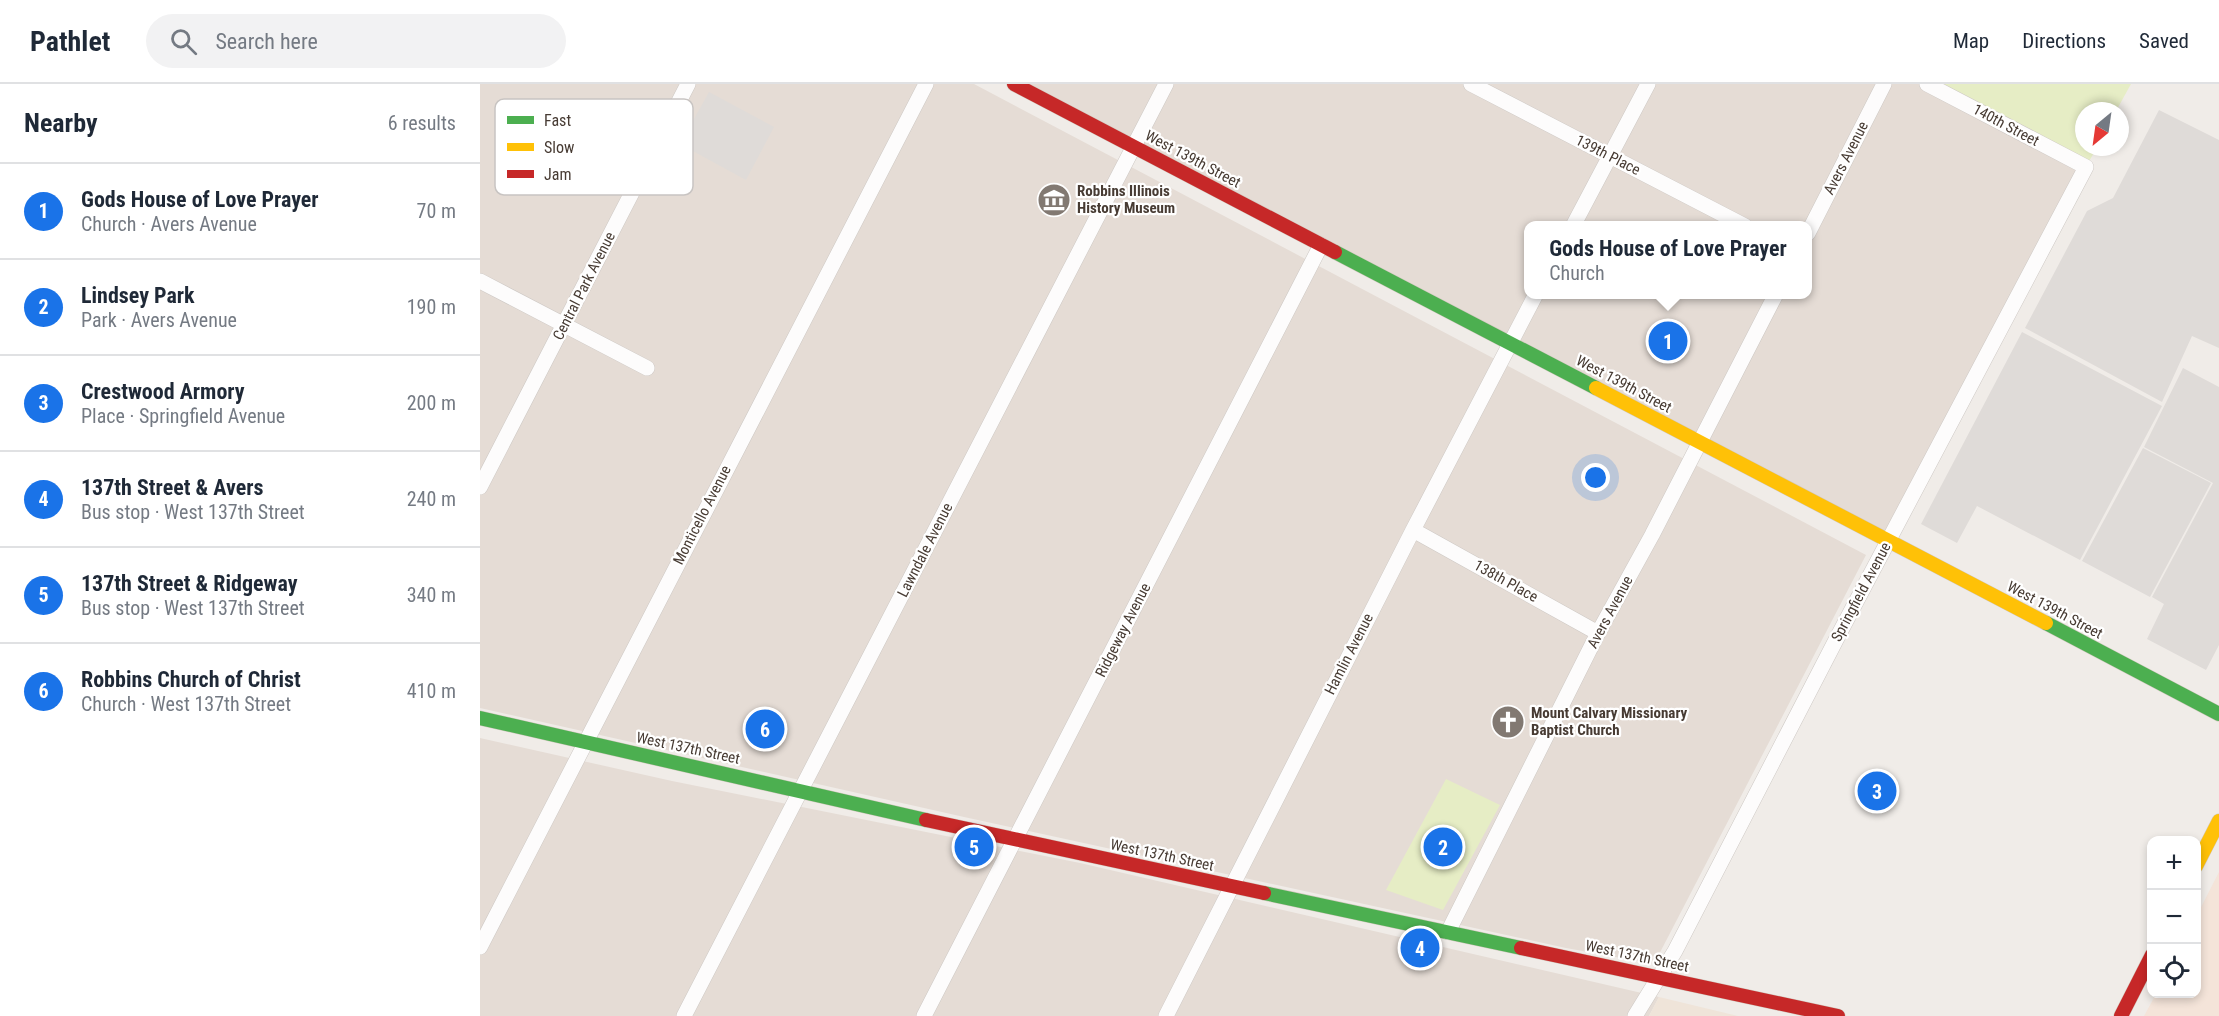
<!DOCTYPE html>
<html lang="en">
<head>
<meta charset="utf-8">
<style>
	body { margin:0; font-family:"Roboto Condensed",sans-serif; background:#f2f2f3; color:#1f2937 }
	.controls { position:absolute; right:18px; bottom:18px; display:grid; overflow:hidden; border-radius:12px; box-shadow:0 3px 9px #0003 }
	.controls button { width:54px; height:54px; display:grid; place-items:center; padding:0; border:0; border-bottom:2px solid #e0e1e3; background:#fff; color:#1f2937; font:30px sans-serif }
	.compass { position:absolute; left:1595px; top:18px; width:54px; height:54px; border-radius:50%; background:#fff; box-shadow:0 3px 9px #0003; rotate:209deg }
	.you { position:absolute; left:1116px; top:394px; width:21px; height:21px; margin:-15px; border:4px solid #fff; border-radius:50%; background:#1a73e8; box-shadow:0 0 0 9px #1a73e833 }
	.badge { display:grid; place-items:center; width:39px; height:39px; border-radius:50%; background:#1a73e8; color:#fff; font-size:20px; font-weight:700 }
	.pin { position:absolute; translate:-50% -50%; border:3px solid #fff; box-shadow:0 2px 6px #0006 }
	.popup { position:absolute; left:1044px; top:137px; width:288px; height:78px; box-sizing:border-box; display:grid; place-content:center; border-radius:12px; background:#fff; filter:drop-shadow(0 2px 4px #0005); font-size:20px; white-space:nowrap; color:#747a83 }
	.popup b { font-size:22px; color:#1f2937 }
	.popup::after { content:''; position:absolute; left:50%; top:100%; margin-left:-12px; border:12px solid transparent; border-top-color:#fff }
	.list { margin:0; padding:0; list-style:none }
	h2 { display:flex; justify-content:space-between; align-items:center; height:78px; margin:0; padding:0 24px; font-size:26px }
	h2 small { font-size:20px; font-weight:400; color:#747a83 }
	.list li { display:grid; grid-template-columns:39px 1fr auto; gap:18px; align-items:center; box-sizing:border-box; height:96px; padding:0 24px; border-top:2px solid #e0e1e3 }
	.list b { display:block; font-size:22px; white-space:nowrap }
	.list p { margin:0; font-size:20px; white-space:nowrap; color:#747a83 }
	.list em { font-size:20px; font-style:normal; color:#747a83 }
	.icon { flex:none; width:33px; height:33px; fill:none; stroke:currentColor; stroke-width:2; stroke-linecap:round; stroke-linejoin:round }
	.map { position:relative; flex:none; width:1739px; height:932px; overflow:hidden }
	header { display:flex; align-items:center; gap:36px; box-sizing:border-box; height:84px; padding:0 30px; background:#fff; border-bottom:2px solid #e0e1e3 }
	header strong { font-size:28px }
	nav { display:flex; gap:33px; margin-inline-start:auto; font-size:21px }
	.search { width:420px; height:54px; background:#f2f2f3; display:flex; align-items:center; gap:15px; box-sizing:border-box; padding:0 21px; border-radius:33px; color:#747a83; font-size:22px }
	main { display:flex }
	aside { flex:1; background:#fff }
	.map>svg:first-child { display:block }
	.residential { fill:#e5dcd5; fill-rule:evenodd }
	.commercial { fill:#f4e4d9 }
	.education { fill:#efe4d9 }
	.green { fill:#e6edc5 }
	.parking { fill:#dfdbd8 }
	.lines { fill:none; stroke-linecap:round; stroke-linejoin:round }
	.street-casing { stroke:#cdc8c4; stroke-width:16 }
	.fast-casing { stroke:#d2c9bf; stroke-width:15 }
	.slow-casing { stroke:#d2c9bf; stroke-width:15 }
	.jam-casing { stroke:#d2c9bf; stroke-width:15 }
	.street { stroke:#fdfcfc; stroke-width:15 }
	.fast { stroke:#4caf50; stroke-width:14 }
	.slow { stroke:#ffc107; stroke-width:14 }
	.jam { stroke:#c62828; stroke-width:14 }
	.labels { text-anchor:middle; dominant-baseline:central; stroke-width:4.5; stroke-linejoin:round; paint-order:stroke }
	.street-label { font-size:15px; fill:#473b33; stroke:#fff }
	.poi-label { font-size:15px; font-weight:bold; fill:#473b33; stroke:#fff; text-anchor:start }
	.key { fill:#fff; stroke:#c8c4c2; stroke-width:1.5 }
	.key-label { font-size:16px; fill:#473b33 }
</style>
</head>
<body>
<header>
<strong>Pathlet</strong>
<div class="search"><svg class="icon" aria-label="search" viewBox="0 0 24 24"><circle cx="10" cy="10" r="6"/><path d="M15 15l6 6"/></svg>Search here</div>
<nav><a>Map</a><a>Directions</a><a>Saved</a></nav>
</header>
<main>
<aside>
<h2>Nearby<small>6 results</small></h2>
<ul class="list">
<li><span class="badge">1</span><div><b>Gods House of Love Prayer</b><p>Church · Avers Avenue</p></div><em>70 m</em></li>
<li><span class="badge">2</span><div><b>Lindsey Park</b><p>Park · Avers Avenue</p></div><em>190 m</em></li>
<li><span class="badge">3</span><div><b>Crestwood Armory</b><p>Place · Springfield Avenue</p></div><em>200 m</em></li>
<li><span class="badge">4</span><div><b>137th Street &amp; Avers</b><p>Bus stop · West 137th Street</p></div><em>240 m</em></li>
<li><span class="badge">5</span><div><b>137th Street &amp; Ridgeway</b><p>Bus stop · West 137th Street</p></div><em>340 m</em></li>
<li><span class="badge">6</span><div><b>Robbins Church of Christ</b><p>Church · West 137th Street</p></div><em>410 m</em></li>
</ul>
</aside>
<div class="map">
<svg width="1739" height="932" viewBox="0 0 1739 932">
	<rect width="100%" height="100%" fill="#f0ece8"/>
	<!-- residential -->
	<path class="residential" d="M0 0H494L1386 471 1174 880 1086 864 484 733 0 624Z
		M532 0H1447L1606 83 1408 457ZM1048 142H1328V210H1048Z
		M0 654 192 697 600 779 1179 913 1169 932H0Z"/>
	<!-- commercial -->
	<path class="commercial" d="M1739 788V932H1664L1676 910H1716L1717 831Z"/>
	<!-- education -->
	<path class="education" d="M1179 913 1258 932H1169Z"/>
	<!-- green -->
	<path class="green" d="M1447 0H1651L1636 27H1604V63H1617L1606 83Z
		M966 695 1020 721 963 826 906 806Z"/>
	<!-- parking -->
	<path class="parking" d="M229 8 294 43 266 96 200 60Z
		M1679 26 1739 56V264L1712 252 1682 318 1545 244 1607 127 1633 114Z
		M1542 248 1682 322 1600 476 1497 422 1477 459 1441 440Z
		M1703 284 1739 303V561L1726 586 1667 555 1684 520 1672 513 1733 399 1664 363Z
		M1663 364 1731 399 1670 513 1602 477Z"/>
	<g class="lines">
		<!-- street casing -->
		<g class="street-casing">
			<path id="street" d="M991 0 1265 142
				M1093 142 1168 0
				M1328 149 1404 0
				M0 197 167 284
				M0 403 208 0
				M933 446 1118 549
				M968 848 1118 549 1172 451 1296 210
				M0 863 446 0
				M204 932 686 0
				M444 932 841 161
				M686 932 933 446 1056 210
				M1155 932 1195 867 1358 552 1606 83 1447 0"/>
		</g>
		<!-- fast casing -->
		<g class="fast-casing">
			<path id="fast" d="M855 168 1116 304
				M1566 539 1739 630
				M0 634 446 736
				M784 809 1041 864"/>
		</g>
		<!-- slow casing -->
		<g class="slow-casing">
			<path id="slow" d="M1116 304 1566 539
				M1716 782 1739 737"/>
		</g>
		<!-- jam casing -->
		<g class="jam-casing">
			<path id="jam" d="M534 0 855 168
				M446 736 784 809
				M1041 864 1358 932
				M1641 932 1672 871"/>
		</g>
		<!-- street -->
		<use href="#street" class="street"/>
		<!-- fast -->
		<use href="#fast" class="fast"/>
		<!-- slow -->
		<use href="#slow" class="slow"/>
		<!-- jam -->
		<use href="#jam" class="jam"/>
	</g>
	<!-- icons -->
	<defs>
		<g id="museum-disc" transform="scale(1.725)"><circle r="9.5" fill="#827972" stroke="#fff"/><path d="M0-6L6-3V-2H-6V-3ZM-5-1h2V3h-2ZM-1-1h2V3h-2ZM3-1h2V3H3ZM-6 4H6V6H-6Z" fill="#fff"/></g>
		<g id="church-disc" transform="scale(1.725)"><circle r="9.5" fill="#827972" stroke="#fff"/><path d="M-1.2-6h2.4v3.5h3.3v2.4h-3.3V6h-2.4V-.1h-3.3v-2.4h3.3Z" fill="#fff"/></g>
	</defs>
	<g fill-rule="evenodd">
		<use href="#museum-disc" x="574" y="116"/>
		<use href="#church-disc" x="1028" y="638"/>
	</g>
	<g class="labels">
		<!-- street labels -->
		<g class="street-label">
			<text transform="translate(1526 41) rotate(28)">140th Street</text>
			<text transform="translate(1128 71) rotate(27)">139th Place</text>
			<text transform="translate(1366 74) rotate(-63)">Avers Avenue</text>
			<text transform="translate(713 75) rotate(28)">West 139th Street</text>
			<text transform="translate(104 202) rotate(-63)">Central Park Avenue</text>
			<text transform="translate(1144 300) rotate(28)">West 139th Street</text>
			<text transform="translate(222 431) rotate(-63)">Monticello Avenue</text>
			<text transform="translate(445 466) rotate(-63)">Lawndale Avenue</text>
			<text transform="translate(1026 497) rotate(29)">138th Place</text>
			<text transform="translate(1381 508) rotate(-62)">Springfield Avenue</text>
			<text transform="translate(1575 526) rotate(28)">West 139th Street</text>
			<text transform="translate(1130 528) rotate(-62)">Avers Avenue</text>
			<text transform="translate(643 546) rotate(-63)">Ridgeway Avenue</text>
			<text transform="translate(869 570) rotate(-63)">Hamlin Avenue</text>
			<text transform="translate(208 664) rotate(12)">West 137th Street</text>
			<text transform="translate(682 771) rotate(12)">West 137th Street</text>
			<text transform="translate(1157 872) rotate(12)">West 137th Street</text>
		</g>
		<!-- poi labels -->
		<g class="poi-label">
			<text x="597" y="107">Robbins Illinois<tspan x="597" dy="17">History Museum</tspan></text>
			<text x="1051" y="629">Mount Calvary Missionary<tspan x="1051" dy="17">Baptist Church</tspan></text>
		</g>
	</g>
	<!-- legend -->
	<rect x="15" y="15" width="198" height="96" rx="9" class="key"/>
	<rect x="27" y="32" width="27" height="8" fill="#4caf50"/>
	<rect x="27" y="59" width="27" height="8" fill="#ffc107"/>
	<rect x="27" y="86" width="27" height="8" fill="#c62828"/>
	<g class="key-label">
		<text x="64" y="42">Fast</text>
		<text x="64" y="69">Slow</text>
		<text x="64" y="96">Jam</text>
	</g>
</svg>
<div class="controls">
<button>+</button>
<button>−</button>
<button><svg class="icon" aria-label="locate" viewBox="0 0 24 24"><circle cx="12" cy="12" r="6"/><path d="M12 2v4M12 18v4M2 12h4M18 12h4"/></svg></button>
</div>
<svg class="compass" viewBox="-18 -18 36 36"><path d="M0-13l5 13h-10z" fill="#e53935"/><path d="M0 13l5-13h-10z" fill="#747a83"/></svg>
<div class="you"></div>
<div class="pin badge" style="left:1188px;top:257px">1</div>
<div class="popup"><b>Gods House of Love Prayer</b>Church</div>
<div class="pin badge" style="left:963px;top:763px">2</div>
<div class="pin badge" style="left:1397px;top:707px">3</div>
<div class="pin badge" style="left:940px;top:864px">4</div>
<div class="pin badge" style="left:494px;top:763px">5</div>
<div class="pin badge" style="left:285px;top:645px">6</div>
</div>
</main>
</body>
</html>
